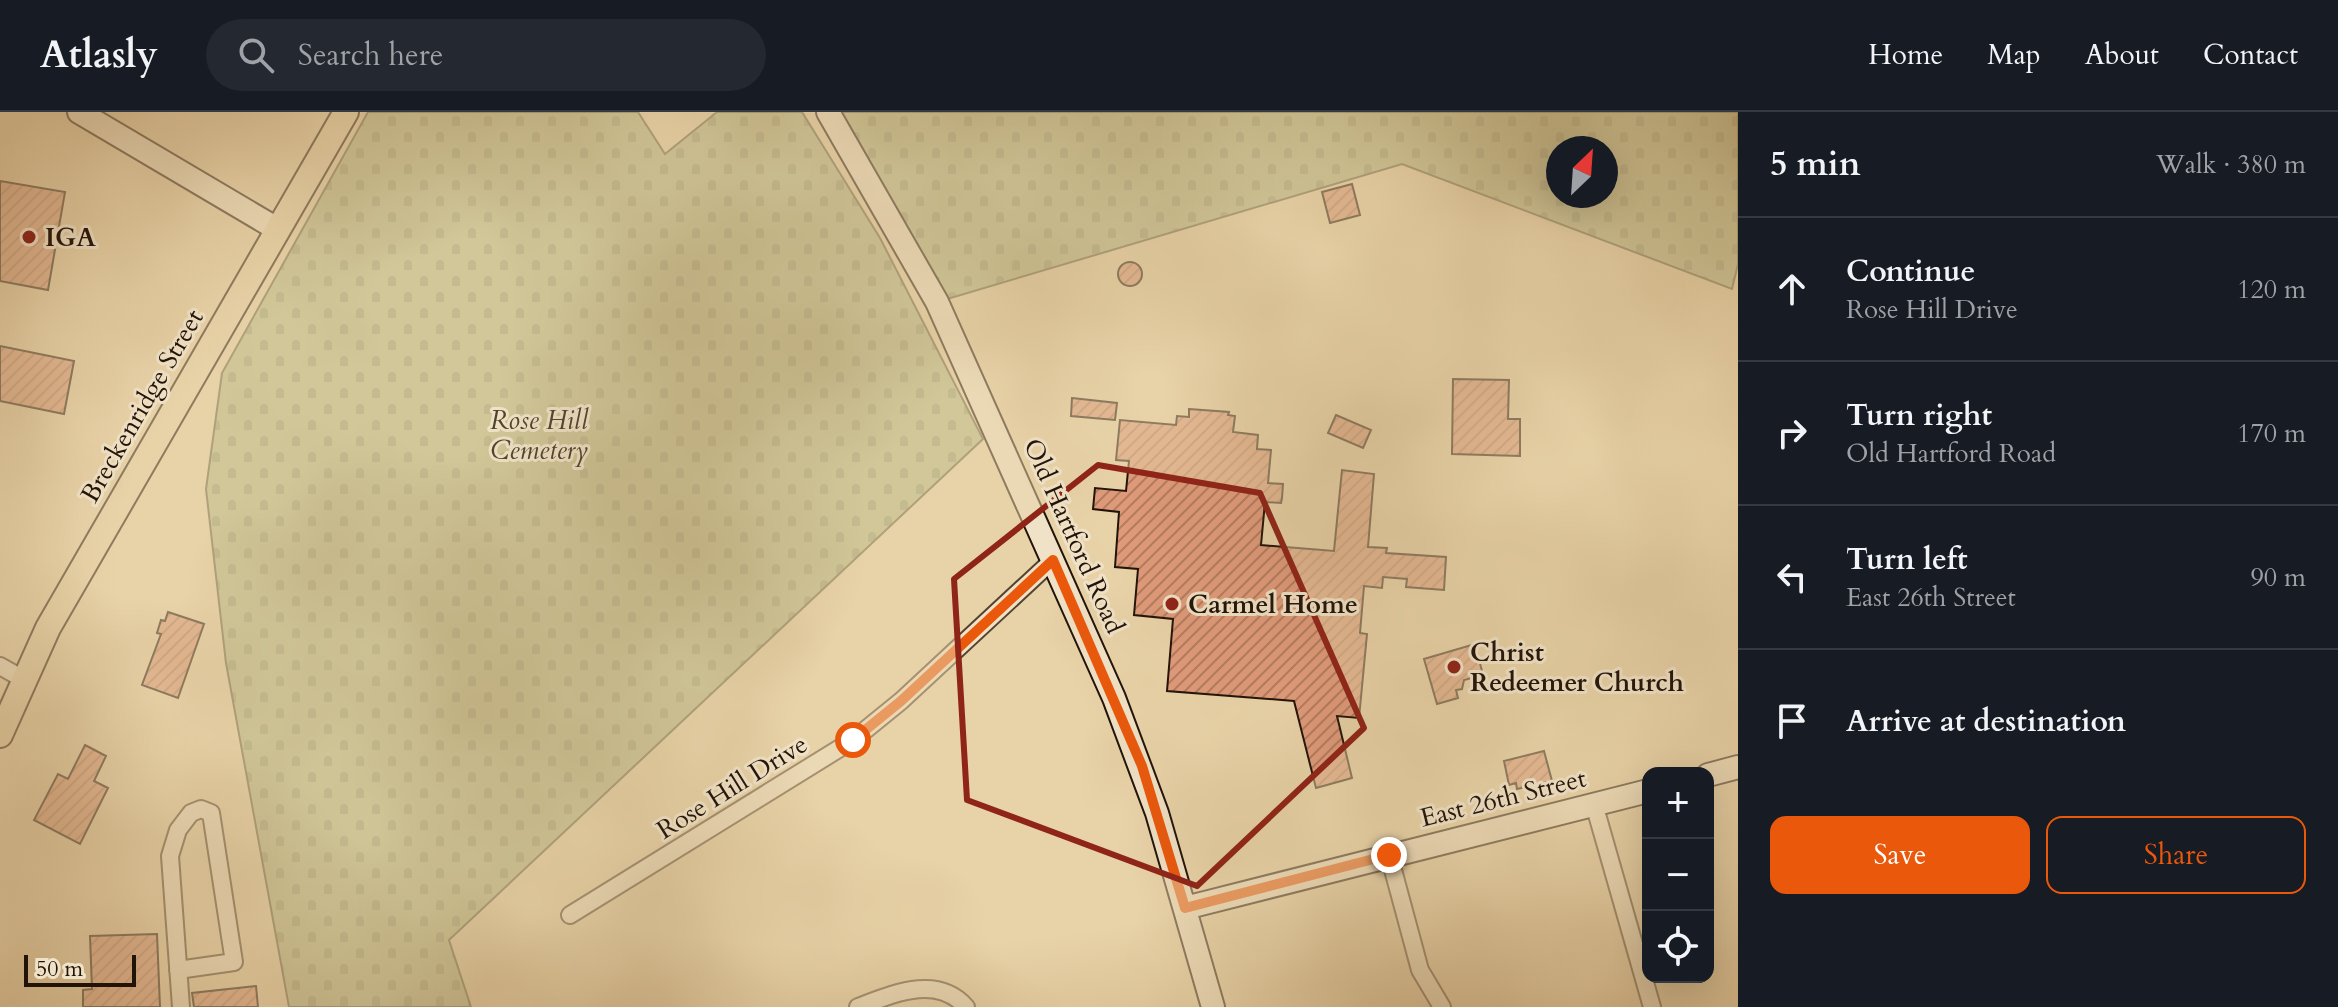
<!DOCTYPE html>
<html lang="en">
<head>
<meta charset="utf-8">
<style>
	body { margin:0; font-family:Cardo,serif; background:#242831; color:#f1f3f6 }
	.controls { position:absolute; right:24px; bottom:24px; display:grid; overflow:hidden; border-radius:16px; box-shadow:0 8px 32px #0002 }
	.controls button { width:72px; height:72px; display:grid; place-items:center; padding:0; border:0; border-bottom:2px solid #363941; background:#171b24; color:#f1f3f6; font:40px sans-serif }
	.compass { position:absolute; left:1546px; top:24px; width:72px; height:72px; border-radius:50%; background:#171b24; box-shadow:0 8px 32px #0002; rotate:25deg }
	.scale { position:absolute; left:24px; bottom:20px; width:112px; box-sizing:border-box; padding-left:8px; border:4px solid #221309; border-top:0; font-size:22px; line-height:28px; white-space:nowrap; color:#221309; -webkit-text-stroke:6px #f0e2c6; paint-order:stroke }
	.stop { position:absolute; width:24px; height:24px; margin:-18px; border:6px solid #ea580c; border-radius:50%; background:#fff }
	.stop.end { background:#ea580c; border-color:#fff; box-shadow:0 2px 8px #0008 }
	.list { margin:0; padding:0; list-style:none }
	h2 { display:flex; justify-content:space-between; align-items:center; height:104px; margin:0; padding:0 32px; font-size:34px }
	h2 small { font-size:26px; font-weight:400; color:#9ea1a6 }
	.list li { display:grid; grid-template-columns:52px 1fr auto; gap:24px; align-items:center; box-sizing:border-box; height:144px; padding:0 32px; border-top:2px solid #363941 }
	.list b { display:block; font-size:30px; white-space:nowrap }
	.list p { margin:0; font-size:26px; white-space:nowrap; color:#9ea1a6 }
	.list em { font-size:26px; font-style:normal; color:#9ea1a6 }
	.actions { display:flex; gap:16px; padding:24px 32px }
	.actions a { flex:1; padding:18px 0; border:2px solid #ea580c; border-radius:16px; text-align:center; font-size:28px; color:#ea580c }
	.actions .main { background:#ea580c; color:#fff }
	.icon { flex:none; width:44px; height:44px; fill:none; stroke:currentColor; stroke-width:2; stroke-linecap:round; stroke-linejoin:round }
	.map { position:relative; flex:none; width:1738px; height:895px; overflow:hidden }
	header { display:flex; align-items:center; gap:48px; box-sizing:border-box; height:112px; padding:0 40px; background:#171b24; border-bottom:2px solid #363941 }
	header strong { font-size:38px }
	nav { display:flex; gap:44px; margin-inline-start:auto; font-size:28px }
	.search { width:560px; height:72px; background:#242831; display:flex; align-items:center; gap:20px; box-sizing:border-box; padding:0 28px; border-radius:44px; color:#9ea1a6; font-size:30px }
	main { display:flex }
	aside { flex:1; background:#171b24 }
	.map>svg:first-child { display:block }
	.cemetery { fill:url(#cemetery-stones); stroke:#6c6748; stroke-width:2; fill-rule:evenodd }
	.building { fill:url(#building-hatch); stroke:#221309; stroke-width:2 }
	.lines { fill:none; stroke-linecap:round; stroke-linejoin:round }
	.street-casing { stroke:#544330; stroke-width:20 }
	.secondary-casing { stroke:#221309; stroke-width:26 }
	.primary-casing { stroke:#221309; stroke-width:28 }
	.street { stroke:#f0e2c6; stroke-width:16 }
	.secondary { stroke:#f0e2c6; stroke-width:22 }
	.primary { stroke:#e8d2a7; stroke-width:24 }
	.route { stroke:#ea580c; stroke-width:10 }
	.marked { fill:none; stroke:#8f2418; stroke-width:6; stroke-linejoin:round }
	.poi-dot { fill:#8f2418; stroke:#f0e2c6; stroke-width:3 }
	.labels { text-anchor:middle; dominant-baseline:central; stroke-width:6; stroke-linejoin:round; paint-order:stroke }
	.poi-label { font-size:26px; font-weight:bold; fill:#221309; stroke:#f0e2c6; text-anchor:start }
	.street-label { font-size:26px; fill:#221309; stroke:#f0e2c6 }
	.park-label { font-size:26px; font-style:italic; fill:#4e452f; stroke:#f0e2c6 }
</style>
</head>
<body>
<header>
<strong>Atlasly</strong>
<div class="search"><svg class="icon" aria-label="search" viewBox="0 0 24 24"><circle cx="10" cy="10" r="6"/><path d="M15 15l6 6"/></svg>Search here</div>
<nav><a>Home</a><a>Map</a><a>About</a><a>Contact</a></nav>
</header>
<main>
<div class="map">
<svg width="1738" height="895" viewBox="0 0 1738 895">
	<defs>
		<pattern id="cemetery-stones" width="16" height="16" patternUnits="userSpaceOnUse" patternTransform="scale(2)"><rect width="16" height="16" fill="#b6bb87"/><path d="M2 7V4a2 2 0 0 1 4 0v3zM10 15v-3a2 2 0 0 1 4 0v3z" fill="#9ca073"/></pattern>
		<pattern id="building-hatch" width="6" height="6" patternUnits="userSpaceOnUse" patternTransform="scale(2)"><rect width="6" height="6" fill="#df9a79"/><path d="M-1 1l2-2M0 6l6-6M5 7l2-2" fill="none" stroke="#b47c61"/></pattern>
	</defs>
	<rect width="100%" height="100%" fill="#e8d2a7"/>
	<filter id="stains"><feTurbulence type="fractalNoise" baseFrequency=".0025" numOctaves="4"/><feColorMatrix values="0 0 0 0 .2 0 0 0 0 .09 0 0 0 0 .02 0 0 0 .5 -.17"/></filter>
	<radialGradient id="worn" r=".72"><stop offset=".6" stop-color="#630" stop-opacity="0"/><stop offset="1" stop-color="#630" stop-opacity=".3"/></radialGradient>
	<!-- cemetery -->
	<path class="cemetery" d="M368 0H638L665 42 717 0H802L880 126 983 327 449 828 471 895H289L226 551 206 377 222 261Z
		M828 0H1738V152L1732 177 1402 52 937 190ZM1558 36H1606V84H1558Z"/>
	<!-- building -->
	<path class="building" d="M0 69 65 80 48 178 0 169Z
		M1352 72 1360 103 1330 111 1322 80Z
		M1118 162a12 12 0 1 1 24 0a12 12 0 1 1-24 0Z
		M0 234 74 249 64 302 0 289Z
		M1453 267 1509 268 1508 307H1520V344L1452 342Z
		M1072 286 1117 291 1115 308 1071 304Z
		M1189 297 1229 300 1228 303 1235 304 1233 320 1258 323 1257 337 1271 338 1268 371 1283 372 1282 386 1281 391 1265 390 1261 433 1334 439 1342 358 1374 362 1368 435 1387 436 1386 441 1446 445 1444 478 1406 475 1407 467 1383 465 1382 476 1364 474 1360 521 1367 522 1359 606 1337 604 1352 666 1316 676 1294 589 1167 579 1173 507 1134 503 1138 457 1115 455 1119 400 1093 397 1095 376 1126 379 1129 349 1116 348 1120 308 1176 313 1177 304 1189 305Z
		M1336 303 1371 318 1363 336 1328 321Z
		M168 500 204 512 178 586 142 573 161 522 157 521 161 508 165 509Z
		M1475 532 1483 563 1464 568 1462 577 1456 578 1458 586 1437 592 1424 547Z
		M85 633 106 644 94 669 108 676 80 732 34 708 58 662 68 667Z
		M1544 639 1552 669 1517 677 1516 671 1509 673 1504 649Z
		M157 822 160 895H83V878L92 877 90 824Z
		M256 874 258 895H194L192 881Z"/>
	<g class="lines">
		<!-- street casing -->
		<g class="street-casing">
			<path id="street" d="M0 554 23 567
				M1594 692 1652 895
				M1389 743 1420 858 1442 895
				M570 803 853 628 901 589 1053 448
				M178 858 234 850 211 701 201 697 191 701 178 718 170 744 181 895
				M858 895C893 882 937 862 966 895"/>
		</g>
		<!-- secondary casing -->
		<g class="secondary-casing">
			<path id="secondary" d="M79 0 277 117
				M828 0 937 190 1114 586 1157 701 1213 895
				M1708 663 1738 655
				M1185 796 1648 679"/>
		</g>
		<!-- primary casing -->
		<g class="primary-casing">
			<path id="primary" d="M0 623 48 516 346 0"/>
		</g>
		<!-- street -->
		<use href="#street" class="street"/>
		<!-- secondary -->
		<use href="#secondary" class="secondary"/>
		<!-- primary -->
		<use href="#primary" class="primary"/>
	</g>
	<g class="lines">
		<!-- route -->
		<path class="route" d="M853 628 901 589 1053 448 1142 654 1185 796 1389 743"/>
	</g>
	<!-- marked area -->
	<path d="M0 0H1738V895H0ZM1098 353 1260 381 1364 616 1197 774 967 688 954 467Z" fill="#e8d2a7" fill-opacity=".55" fill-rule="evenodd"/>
	<path class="marked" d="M1098 353 1260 381 1364 616 1197 774 967 688 954 467Z"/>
	<!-- markers -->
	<g class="poi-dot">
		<circle cx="29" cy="125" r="8"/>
		<circle cx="1172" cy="492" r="8"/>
		<circle cx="1454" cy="555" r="8"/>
	</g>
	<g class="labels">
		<!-- poi labels -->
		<g class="poi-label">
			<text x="45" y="125">IGA</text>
			<text x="1188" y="492">Carmel Home</text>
			<text x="1470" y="540">Christ<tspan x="1470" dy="30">Redeemer Church</tspan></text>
		</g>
		<!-- street labels -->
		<g class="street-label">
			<text transform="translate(142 294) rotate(-60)">Breckenridge Street</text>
			<text transform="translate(1074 424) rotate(66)">Old Hartford Road</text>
			<text transform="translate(732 675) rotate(-32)">Rose Hill Drive</text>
			<text transform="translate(1503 686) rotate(-14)">East 26th Street</text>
		</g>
		<!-- park labels -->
		<g class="park-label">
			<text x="539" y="308">Rose Hill<tspan x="539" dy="30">Cemetery</tspan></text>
		</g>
	</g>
	<rect width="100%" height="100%" filter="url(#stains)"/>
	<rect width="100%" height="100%" fill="url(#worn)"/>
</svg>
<div class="controls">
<button>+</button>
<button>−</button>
<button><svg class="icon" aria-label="locate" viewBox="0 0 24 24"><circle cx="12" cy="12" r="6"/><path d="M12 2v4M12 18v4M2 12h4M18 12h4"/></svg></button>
</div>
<svg class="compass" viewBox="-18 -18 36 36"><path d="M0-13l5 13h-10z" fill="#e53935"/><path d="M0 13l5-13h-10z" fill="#9ea1a6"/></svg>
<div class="scale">50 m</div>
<div class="stop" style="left:853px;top:628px"></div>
<div class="stop end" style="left:1389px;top:743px"></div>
</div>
<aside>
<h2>5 min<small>Walk · 380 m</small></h2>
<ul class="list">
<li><svg class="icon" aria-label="ahead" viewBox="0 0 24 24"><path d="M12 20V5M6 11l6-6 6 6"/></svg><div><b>Continue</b><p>Rose Hill Drive</p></div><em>120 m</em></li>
<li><svg class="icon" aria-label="right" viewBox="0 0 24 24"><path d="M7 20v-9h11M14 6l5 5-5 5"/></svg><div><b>Turn right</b><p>Old Hartford Road</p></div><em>170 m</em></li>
<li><svg class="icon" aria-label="left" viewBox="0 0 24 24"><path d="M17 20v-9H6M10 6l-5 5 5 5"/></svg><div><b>Turn left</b><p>East 26th Street</p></div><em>90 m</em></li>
<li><svg class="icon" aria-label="arrive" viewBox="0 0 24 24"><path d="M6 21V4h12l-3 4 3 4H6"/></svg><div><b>Arrive at destination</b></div></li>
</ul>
<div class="actions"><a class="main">Save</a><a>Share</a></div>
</aside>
</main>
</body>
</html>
